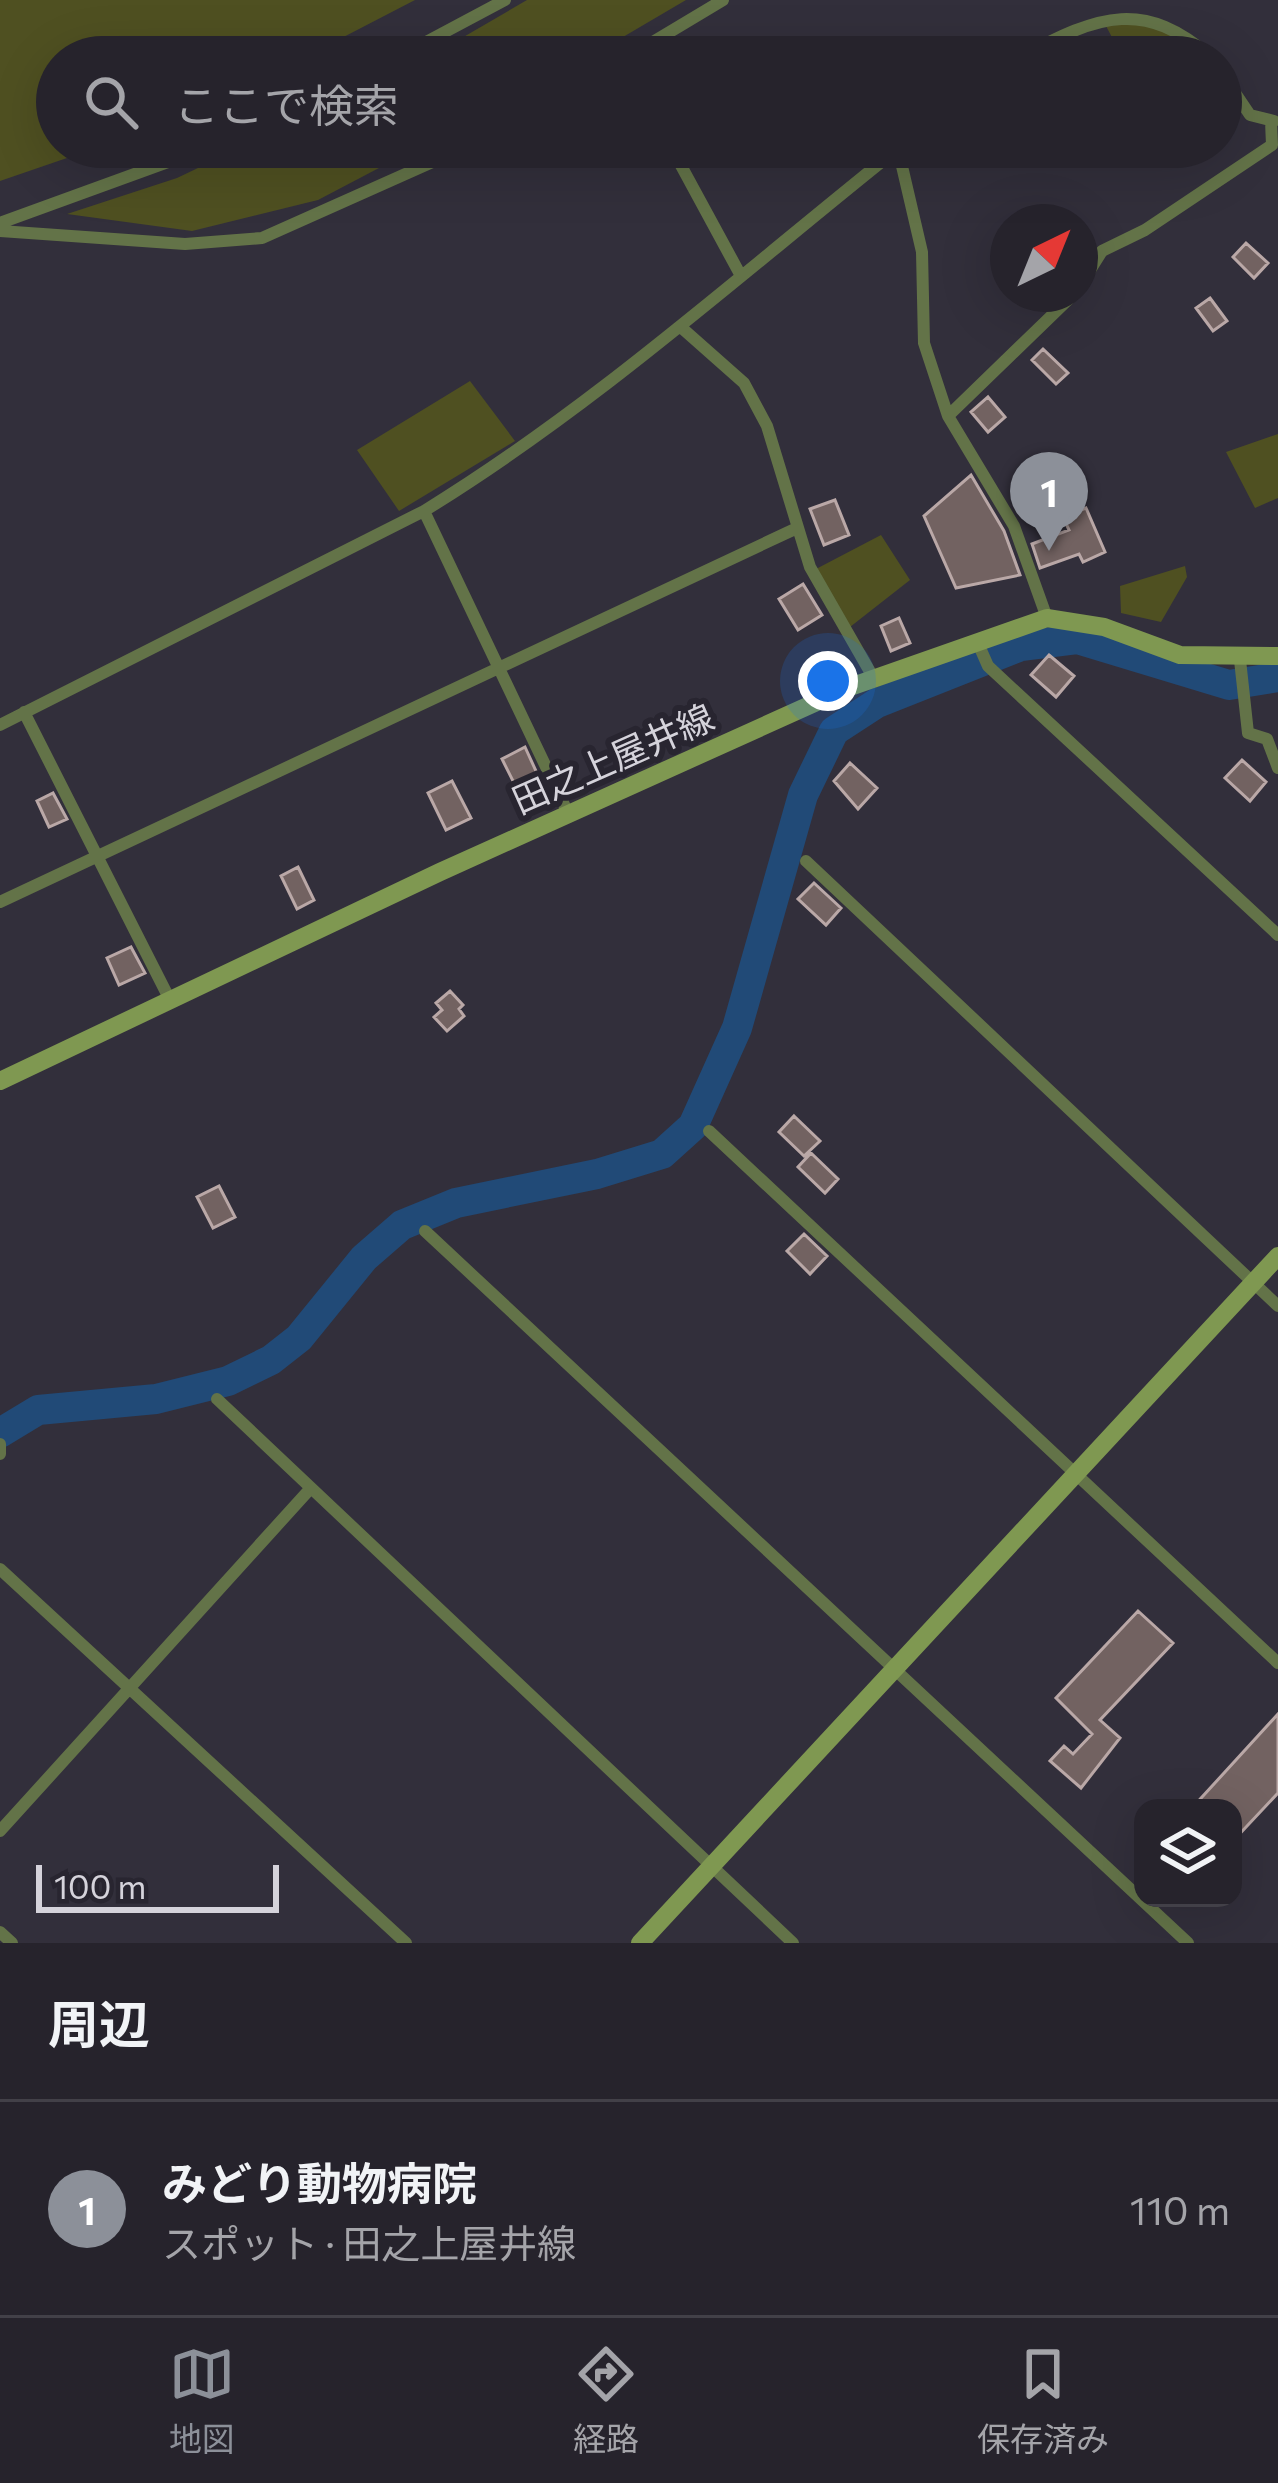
<!DOCTYPE html>
<html lang="ja">
<head>
<meta charset="utf-8">
<style>
	body { margin:0; font-family:Commissioner,"Noto Sans JP",sans-serif; background:#322f38; color:#f1f3f6 }
	.controls { position:absolute; right:36px; bottom:36px; display:grid; overflow:hidden; border-radius:24px; box-shadow:0 12px 48px #0002 }
	.controls button { width:108px; height:108px; display:grid; place-items:center; padding:0; border:0; border-bottom:3px solid #424048; background:#26232c; color:#f1f3f6; font:60px sans-serif }
	.compass { position:absolute; left:990px; top:204px; width:108px; height:108px; border-radius:50%; background:#26232c; box-shadow:0 12px 48px #0002; rotate:43deg }
	.scale { position:absolute; left:36px; bottom:30px; width:243px; box-sizing:border-box; padding-left:12px; border:6px solid #d5d3db; border-top:0; font-size:33px; line-height:42px; white-space:nowrap; color:#d5d3db; -webkit-text-stroke:9px #282530; paint-order:stroke }
	.you { position:absolute; left:828px; top:681px; width:42px; height:42px; margin:-30px; border:9px solid #fff; border-radius:50%; background:#1a73e8; box-shadow:0 0 0 18px #1a73e833 }
	.badge { display:grid; place-items:center; width:78px; height:78px; border-radius:50%; background:#8c9099; color:#fff; font-size:39px; font-weight:700 }
	.pin { position:absolute; translate:-50% -99px; filter:drop-shadow(0 3px 6px #0008) }
	.pin::after { content:''; position:absolute; top:63px; width:42px; height:36px; background:inherit; clip-path:polygon(0 0,100% 0,50% 100%) }
	.list { margin:0; padding:0; list-style:none }
	h2 { display:flex; justify-content:space-between; align-items:center; height:156px; margin:0; padding:0 48px; font-size:51px }
	h2 small { font-size:39px; font-weight:400; color:#a4a4a9 }
	.list li { display:grid; grid-template-columns:78px 1fr auto; gap:36px; align-items:center; box-sizing:border-box; height:216px; padding:0 48px; border-top:3px solid #424048 }
	.list b { display:block; font-size:45px; white-space:nowrap }
	.list p { margin:0; font-size:39px; white-space:nowrap; color:#a4a4a9 }
	.list em { font-size:39px; font-style:normal; color:#a4a4a9 }
	.icon { flex:none; width:66px; height:66px; fill:none; stroke:currentColor; stroke-width:2; stroke-linecap:round; stroke-linejoin:round }
	.map { position:relative; flex:none; width:1278px; height:1943px; overflow:hidden }
	.search { position:absolute; background:#26232c; box-shadow:0 12px 48px #0002; left:36px; right:36px; top:36px; height:132px; display:flex; align-items:center; gap:30px; box-sizing:border-box; padding:0 42px; border-radius:66px; color:#a4a4a9; font-size:45px }
	.sheet { height:372px; background:#26232c }
	nav { display:flex; justify-content:space-around; align-items:center; box-sizing:border-box; height:168px; border-top:3px solid #424048; background:#26232c; font-size:33px; color:#a4a4a9 }
	nav a { display:grid; justify-items:center; gap:6px }
	nav .on { color:#8c9099 }
	.map>svg:first-child { display:block }
	.green { fill:#4f5021 }
	.lines { fill:none; stroke-linecap:round; stroke-linejoin:round }
	.river { stroke:#214a77; stroke-width:30 }
	.building { fill:#726261; stroke:#baa8a7; stroke-width:3 }
	.street { stroke:#637348; stroke-width:12 }
	.secondary { stroke:#7f9851; stroke-width:18 }
	.labels { text-anchor:middle; dominant-baseline:central; stroke-width:12; stroke-linejoin:round; paint-order:stroke }
	.street-label { font-size:36px; fill:#d5d3db; stroke:#282530 }
</style>
</head>
<body>
<div class="map">
<svg width="1278" height="1943" viewBox="0 0 1278 1943">
	<rect width="100%" height="100%" fill="#322f3b"/>
	<!-- green -->
	<path class="green" d="M0 0H415L305 57H57V147H99L0 181Z
		M527 0H686L589 57H429Z
		M1160 21 1195 52 1169 57 1115 43 1106 26Z
		M242 147H419L318 200 192 231 67 214 177 178Z
		M470 381 515 441 399 511 357 450Z
		M1278 434V498L1255 508 1226 452Z
		M881 535 910 580 850 627 816 569Z
		M1185 566 1187 577 1161 622 1121 613 1120 586Z"/>
	<g class="lines">
		<!-- river -->
		<path class="river" d="M0 1433 38 1410 156 1399 228 1381 271 1360 299 1338 364 1258 402 1225 456 1203 597 1174 662 1154 693 1126 737 1028 803 795 834 731 877 703 1021 646 1077 639 1229 685 1278 677"/>
	</g>
	<!-- building -->
	<path class="building" d="M1246 243 1268 263 1254 278 1233 257Z
		M1210 298 1227 321 1213 331 1196 308Z
		M1043 349 1068 373 1056 384 1032 360Z
		M988 397 1005 417 988 432 971 412Z
		M971 475 1004 531 1020 575 956 588 924 516Z
		M835 500 849 535 824 545 810 509Z
		M1086 508 1105 552 1083 562 1079 554 1040 568 1032 544 1069 530 1063 517Z
		M803 584 822 615 798 630 779 599Z
		M899 618 910 643 891 651 881 626Z
		M1049 655 1074 676 1056 697 1031 675Z
		M525 747 541 782 519 793 502 759Z
		M1242 760 1266 782 1250 801 1225 778Z
		M850 763 877 788 858 809 834 781Z
		M452 781 471 818 446 830 428 793Z
		M53 793 67 819 49 827 37 801Z
		M298 867 314 900 297 909 281 876Z
		M814 883 841 908 826 925 798 899Z
		M131 947 145 973 119 985 107 958Z
		M450 991 463 1005 459 1009 464 1016 447 1031 434 1017 442 1010 436 1003Z
		M794 1116 820 1141 804 1156 779 1132Z
		M811 1153 838 1179 825 1193 798 1167Z
		M219 1186 235 1217 213 1228 197 1197Z
		M804 1234 827 1256 810 1274 787 1251Z
		M1138 1611 1173 1643 1100 1720 1120 1738 1081 1788 1050 1761 1064 1746 1073 1754 1092 1734 1056 1698Z
		M1278 1714V1793L1233 1841V1808L1214 1802 1192 1808Z"/>
	<g class="lines">
		<!-- street -->
		<path class="street" d="M398 57 505 0
			M628 57 723 0
			M1021 57C1101 13 1145 0 1211 57
			M1221 72 1250 115 1274 121
			M671 147 741 276
			M898 149 922 252 924 343 948 416 1014 526 1047 618
			M0 223 209 147
			M0 231 185 244 262 238 466 147
			M1080 286 1102 251 1145 230 1272 145 1271 121
			M683 329 744 383 767 426 810 567 873 677
			M948 416 1074 294
			M424 511 568 813
			M977 641 988 666 1278 935
			M1240 660 1248 733 1267 739 1278 768
			M24 712 170 1000
			M0 725 424 511C595 406 743 272 900 147
			M806 861 1278 1306
			M0 902 795 529
			M709 1131 1278 1663
			M425 1231 1188 1943
			M217 1399 793 1943
			M0 1444V1454
			M0 1569 406 1943
			M0 1831 310 1489
			M0 1932 12 1943"/>
		<!-- secondary -->
		<path class="secondary" d="M0 1081 440 872 850 687 1047 618 1104 627 1180 655 1278 656
			M640 1943 1278 1256"/>
	</g>
	<g class="labels">
		<!-- street labels -->
		<g class="street-label">
			<text transform="translate(612 757) rotate(-24)">田之上屋井線</text>
		</g>
	</g>
</svg>
<div class="controls">
<button><svg class="icon" aria-label="layers" viewBox="0 0 24 24"><path d="M12 4l9 5-9 5-9-5zM3 14l9 5 9-5"/></svg></button>
</div>
<svg class="compass" viewBox="-18 -18 36 36"><path d="M0-13l5 13h-10z" fill="#e53935"/><path d="M0 13l5-13h-10z" fill="#a4a4a9"/></svg>
<div class="scale">100 m</div>
<div class="you"></div>
<div class="pin badge" style="left:1049px;top:551px">1</div>
<div class="search"><svg class="icon" aria-label="search" viewBox="0 0 24 24"><circle cx="10" cy="10" r="6"/><path d="M15 15l6 6"/></svg>ここで検索</div>
</div>
<section class="sheet">
<h2>周辺<small></small></h2>
<ul class="list">
<li><span class="badge">1</span><div><b>みどり動物病院</b><p>スポット · 田之上屋井線</p></div><em>110 m</em></li>
</ul>
</section>
<nav>
<a class="on"><svg class="icon" aria-label="map" viewBox="0 0 24 24"><path d="M3 6l6-2 6 2 6-2v14l-6 2-6-2-6 2zM9 4v14M15 6v14"/></svg>地図</a>
<a><svg class="icon" aria-label="directions" viewBox="0 0 24 24"><path d="M12 3l9 9-9 9-9-9zM9 14v-3h6M13 9l2 2-2 2"/></svg>経路</a>
<a><svg class="icon" aria-label="saved" viewBox="0 0 24 24"><path d="M7 4h10v16l-5-4-5 4z"/></svg>保存済み</a>
</nav>
</body>
</html>
